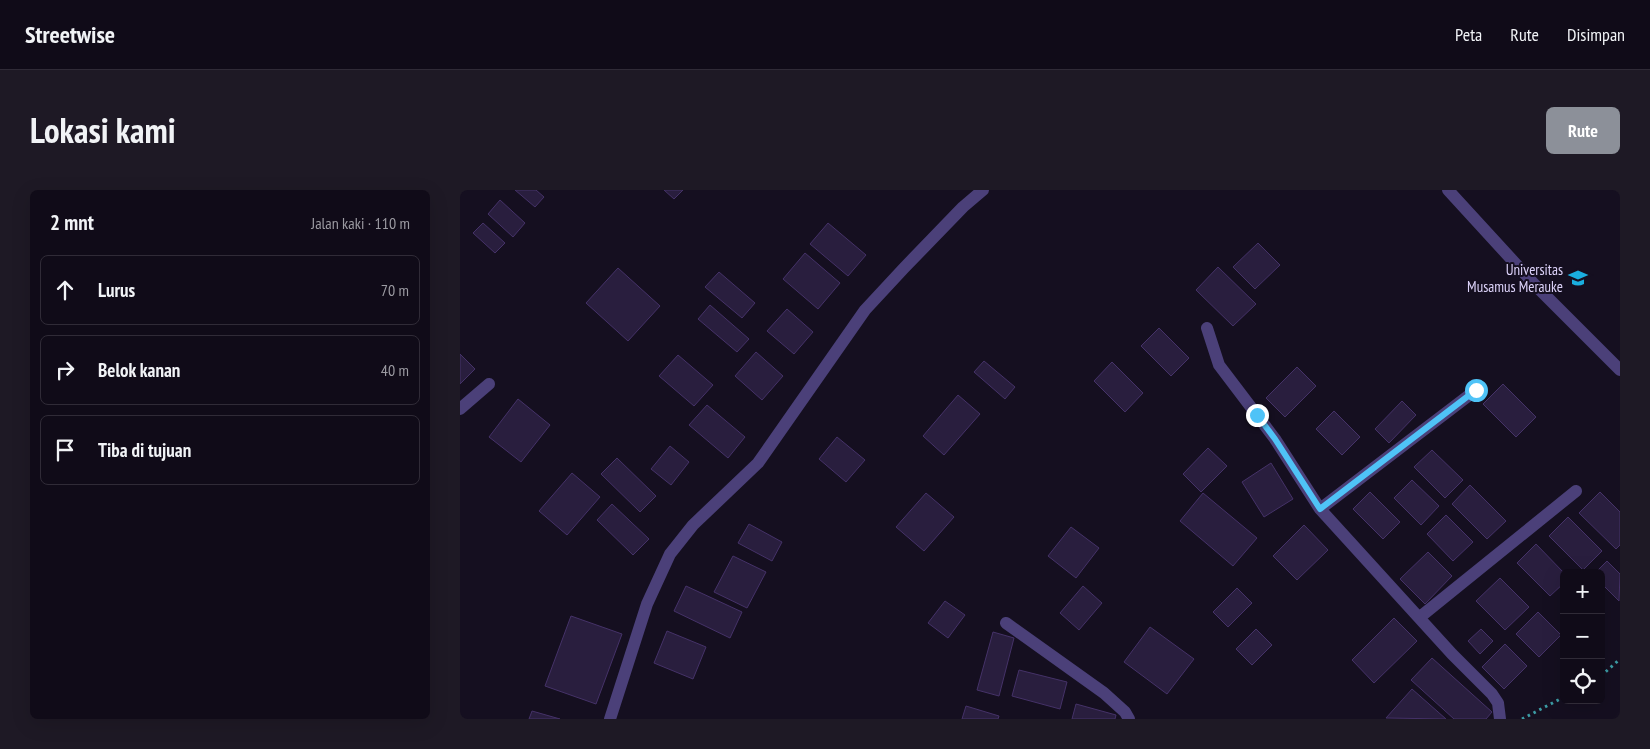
<!DOCTYPE html>
<html lang="id">
<head>
<meta charset="utf-8">
<style>
	body { margin:0; font-family:"PT Sans Narrow",sans-serif; background:#1e1925; color:#f1f3f6 }
	.controls { position:absolute; right:15px; bottom:15px; display:grid; overflow:hidden; border-radius:8px; box-shadow:0 5px 20px #0002 }
	.controls button { width:45px; height:45px; display:grid; place-items:center; padding:0; border:0; border-bottom:1px solid #302b37; background:#100b18; color:#f1f3f6; font:25px sans-serif }
	.stop { position:absolute; width:15px; height:15px; margin:-11px; border:4px solid #4fc3f7; border-radius:50%; background:#fff }
	.stop.end { background:#4fc3f7; border-color:#fff; box-shadow:0 1px 5px #0008 }
	.list { margin:0; padding:0; list-style:none }
	h2 { display:flex; justify-content:space-between; align-items:center; height:65px; margin:0; padding:0 20px; font-size:21px }
	h2 small { font-size:16px; font-weight:400; color:#9c9ba2 }
	.list li { display:grid; grid-template-columns:32px 1fr auto; gap:15px; align-items:center; box-sizing:border-box; height:70px; margin:0 10px 10px; padding:0 10px; border:1px solid #302b37; border-radius:8px }
	.list b { display:block; font-size:19px; white-space:nowrap }
	.list em { font-size:16px; font-style:normal; color:#9c9ba2 }
	.icon { flex:none; width:28px; height:28px; fill:none; stroke:currentColor; stroke-width:2; stroke-linecap:round; stroke-linejoin:round }
	.map { position:relative; flex:none; width:1160px; height:529px; overflow:hidden; border-radius:8px }
	header { display:flex; align-items:center; gap:30px; box-sizing:border-box; height:70px; padding:0 25px; background:#100b18; border-bottom:1px solid #302b37 }
	header strong { font-size:24px }
	nav { display:flex; gap:28px; margin-inline-start:auto; font-size:18px }
	.intro { display:flex; align-items:center; justify-content:space-between; box-sizing:border-box; height:120px; padding:0 30px }
	h1 { margin:0; font-size:35px }
	.button { padding:12px 22px; border-radius:8px; background:#8c9099; color:#fff; font-size:18px; font-weight:700 }
	main { display:flex; gap:30px; padding:0 30px }
	aside { flex:1; background:#100b18; border-radius:8px; box-shadow:0 5px 20px #0002 }
	.map>svg:first-child { display:block }
	.building { fill:#291e3e; stroke:#453268 }
	.lines { fill:none; stroke-linecap:round; stroke-linejoin:round }
	.path { stroke:#3c9ca5; stroke-width:3; stroke-dasharray:2.5 4; stroke-linecap:butt }
	.minor { stroke:#4b4079; stroke-width:12 }
	.route { stroke:#4fc3f7; stroke-width:6 }
	.labels { text-anchor:middle; dominant-baseline:central; stroke-width:4; stroke-linejoin:round; paint-order:stroke }
	.poi-label { font-size:15px; fill:#ddd3fa; stroke:#150f20; text-anchor:end }
</style>
</head>
<body>
<header>
<strong>Streetwise</strong>
<nav><a>Peta</a><a>Rute</a><a>Disimpan</a></nav>
</header>
<div class="intro"><h1>Lokasi kami</h1><a class="button">Rute</a></div>
<main>
<aside>
<h2>2 mnt<small>Jalan kaki · 110 m</small></h2>
<ul class="list">
<li><svg class="icon" aria-label="ahead" viewBox="0 0 24 24"><path d="M12 20V5M6 11l6-6 6 6"/></svg><div><b>Lurus</b></div><em>70 m</em></li>
<li><svg class="icon" aria-label="right" viewBox="0 0 24 24"><path d="M7 20v-9h11M14 6l5 5-5 5"/></svg><div><b>Belok kanan</b></div><em>40 m</em></li>
<li><svg class="icon" aria-label="arrive" viewBox="0 0 24 24"><path d="M6 21V4h12l-3 4 3 4H6"/></svg><div><b>Tiba di tujuan</b></div></li>
</ul>
</aside>
<div class="map">
<svg width="1160" height="529" viewBox="0 0 1160 529">
	<rect width="100%" height="100%" fill="#150f20"/>
	<!-- building -->
	<path class="building" d="M55 0H76L84 7 75 17Z
		M204 0H223L214 9Z
		M40 10 65 33 53 47 28 24Z
		M23 33 45 53 35 63 13 43Z
		M368 33 406 65 388 86 350 54Z
		M798 53 820 75 795 99 773 77Z
		M345 63 380 93 358 119 323 89Z
		M758 77 796 114 773 136 736 100Z
		M158 78 200 116 168 151 126 113Z
		M259 82 295 113 282 128 245 97Z
		M250 115 289 149 277 162 238 129Z
		M327 119 353 142 334 164 307 141Z
		M699 138 729 168 711 186 681 156Z
		M296 162 323 186 302 210 275 186Z
		M0 164 15 179 0 194Z
		M218 165 253 195 234 216 199 186Z
		M524 171 555 197 545 209 514 182Z
		M652 172 683 203 665 222 634 191Z
		M837 177 856 196 825 227 806 208Z
		M1043 194 1076 227 1056 247 1023 214Z
		M498 205 520 224 484 265 463 246Z
		M58 209 90 235 61 272 29 247Z
		M942 211 956 225 929 253 915 239Z
		M247 215 285 247 268 268 229 235Z
		M874 221 900 247 882 265 856 239Z
		M377 247 405 270 386 292 359 269Z
		M210 256 229 272 211 295 191 279Z
		M748 258 767 276 741 302 723 284Z
		M972 260 1003 290 985 308 954 277Z
		M157 268 196 306 180 322 141 284Z
		M811 273 833 309 804 327 782 292Z
		M112 283 140 307 107 345 79 321Z
		M952 290 979 316 961 335 934 308Z
		M1010 295 1046 331 1027 349 992 314Z
		M910 302 940 332 923 349 893 319Z
		M1140 302 1160 322V355L1156 359 1119 323Z
		M466 303 494 327 464 361 436 337Z
		M743 303 797 348 773 376 720 331Z
		M152 314 189 349 173 365 137 330Z
		M986 325 1013 352 993 371 967 344Z
		M1108 327 1142 361 1123 380 1089 346Z
		M289 334 322 352 312 371 278 353Z
		M844 335 868 360 837 390 813 366Z
		M611 337 639 358 616 388 588 366Z
		M1076 354 1104 383V393L1090 406 1057 373Z
		M968 362 992 386 965 414 940 389Z
		M273 366 306 382 287 418 254 402Z
		M1147 371 1160 384 1159 411 1141 393V383H1135Z
		M1040 388 1069 417 1045 440 1016 411Z
		M226 396 282 422 270 448 214 421Z
		M623 396 642 413 619 440 600 423Z
		M777 398 792 413 768 437 753 422Z
		M485 411 505 425 488 448 468 433Z
		M1078 422 1101 445 1079 467 1056 444Z
		M111 426 162 444 136 514 85 496Z
		M934 428 957 451 914 493 892 470Z
		M690 437 734 469 707 504 664 472Z
		M796 439 812 455 792 475 776 459Z
		M1021 439 1033 451 1020 464 1008 451Z
		M207 441 246 457 233 489 194 473Z
		M533 442 554 448 539 506 517 500Z
		M1045 454 1067 476 1044 499 1022 477Z
		M972 468 1032 522 1026 529H994L951 490Z
		M559 480 607 492 600 519 552 506Z
		M952 499 986 529 926 528Z
		M616 514 656 525 655 529H612Z
		M506 516 539 526 538 529H502Z
		M72 521 100 529H69Z"/>
	<g class="lines">
		<!-- path -->
		<path class="path" d="M1141 486 1160 469
			M1062 529 1104 507"/>
		<!-- minor -->
		<path class="minor" d="M988 0 1076 96 1160 180
			M747 138 759 175 815 249 860 319 992 464 1032 504 1038 513 1040 529
			M0 219 29 194
			M860 319 1016 200
			M960 427 1116 301
			M546 433 644 503 665 522 669 529
			M150 529 187 414 210 364 233 335 298 273 405 120 444 78 503 17 523 0"/>
	</g>
	<g class="lines">
		<!-- route -->
		<path class="route" d="M797 225 815 249 860 319 1016 200"/>
	</g>
	<!-- icons -->
	<defs>
		<g id="university-bare" transform="scale(1.5)"><path d="M0-5L7-2L0 1L-7-2ZM-4 1L0 2.5L4 1V4Q0 6-4 4Z" fill="#1aaedf" stroke="#150f20" stroke-width="2.5" paint-order="stroke"/></g>
	</defs>
	<g fill-rule="evenodd">
		<use href="#university-bare" x="1118" y="88"/>
	</g>
	<g class="labels">
		<!-- poi labels -->
		<g class="poi-label">
			<text x="1103" y="79">Universitas<tspan x="1103" dy="17">Musamus Merauke</tspan></text>
		</g>
	</g>
</svg>
<div class="controls">
<button>+</button>
<button>−</button>
<button><svg class="icon" aria-label="locate" viewBox="0 0 24 24"><circle cx="12" cy="12" r="6"/><path d="M12 2v4M12 18v4M2 12h4M18 12h4"/></svg></button>
</div>
<div class="stop" style="left:1016px;top:200px"></div>
<div class="stop end" style="left:797px;top:225px"></div>
</div>
</main>
</body>
</html>
